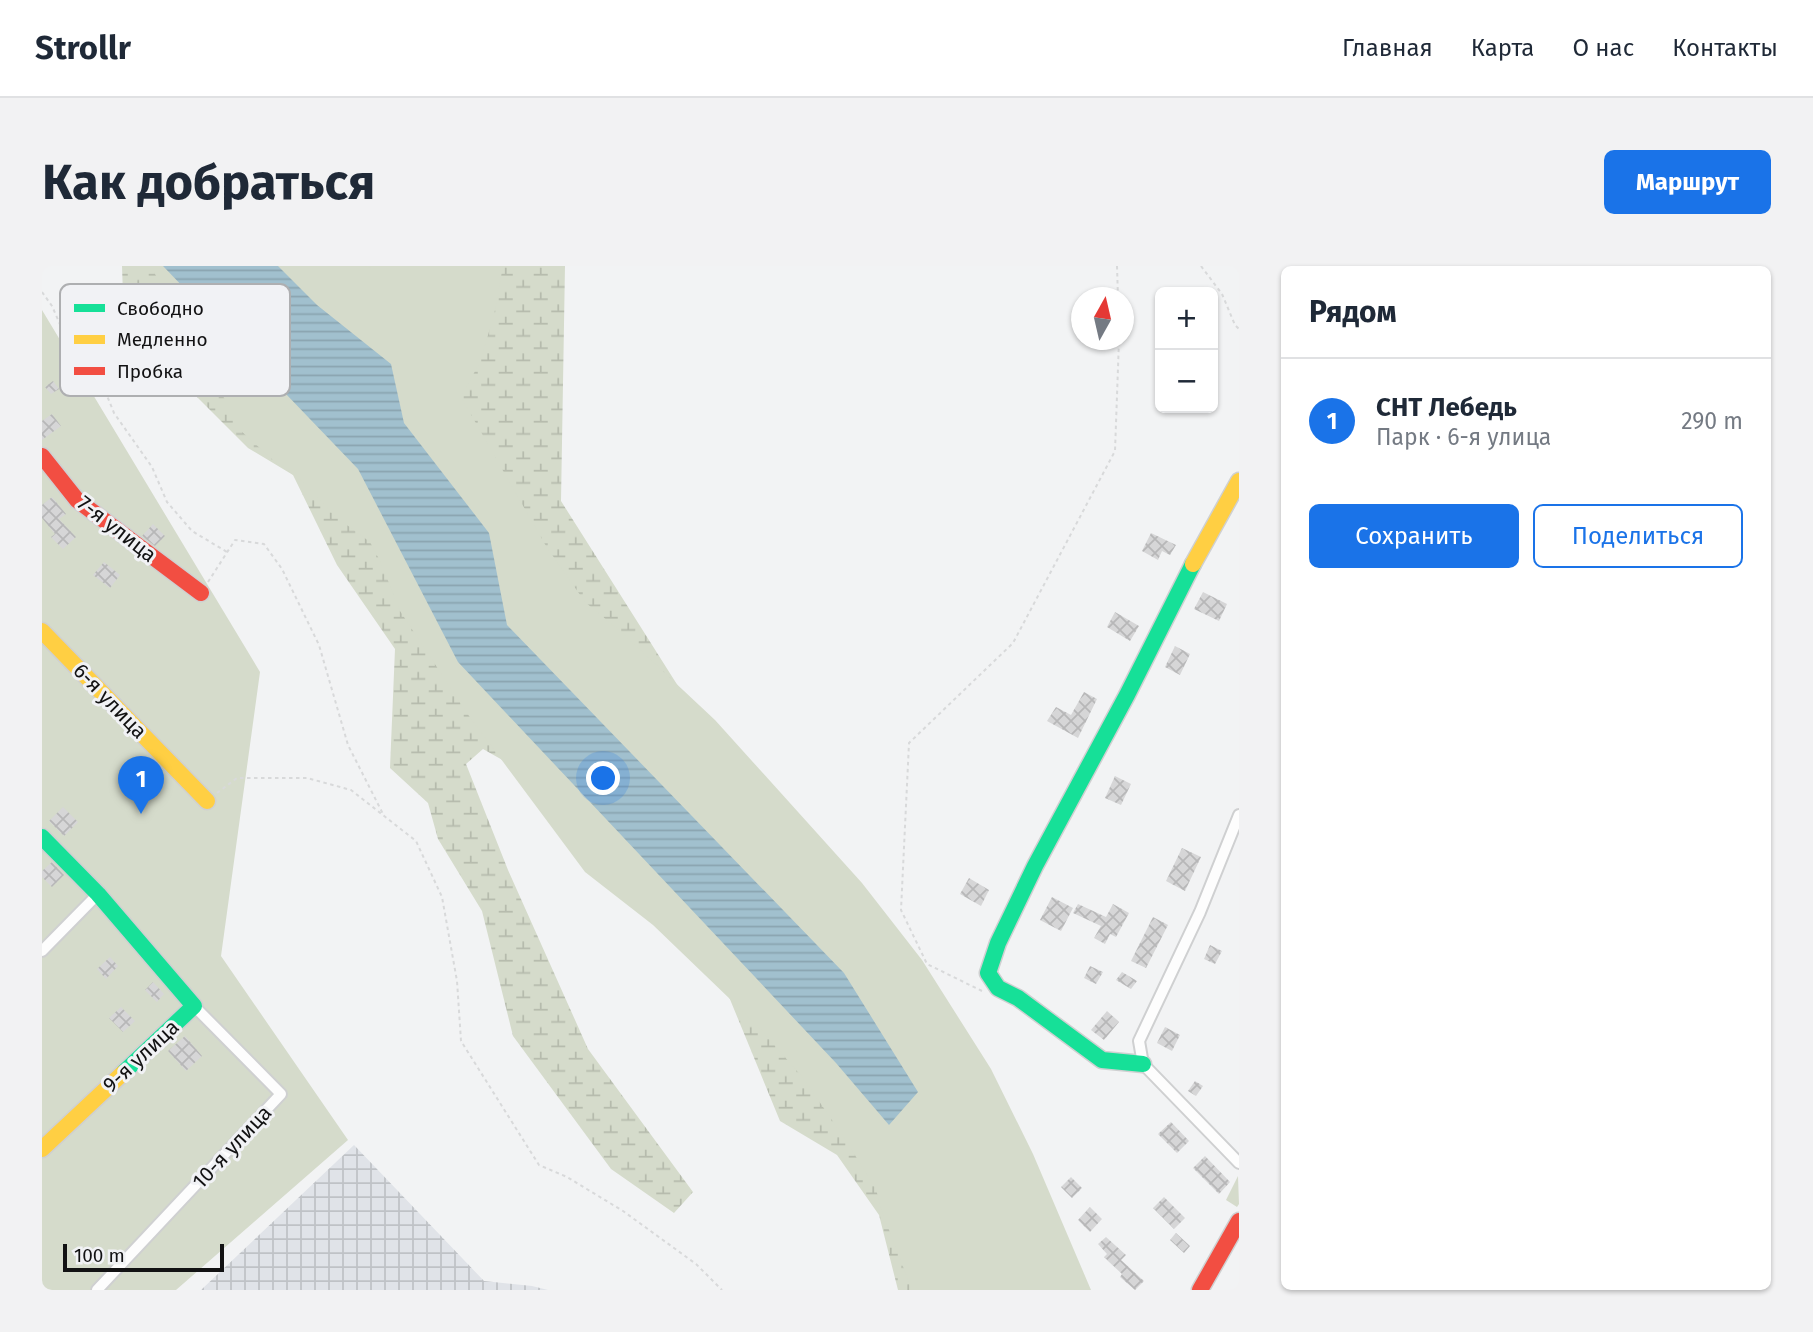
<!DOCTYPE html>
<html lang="ru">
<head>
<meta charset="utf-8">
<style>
	body { margin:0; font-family:"Fira Sans",sans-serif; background:#f2f2f3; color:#1f2937 }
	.controls { position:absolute; right:21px; top:21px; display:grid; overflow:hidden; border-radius:10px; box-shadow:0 2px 5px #0004 }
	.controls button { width:63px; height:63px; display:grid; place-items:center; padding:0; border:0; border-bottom:2px solid #e0e1e3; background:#fff; color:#1f2937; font:35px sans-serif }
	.compass { position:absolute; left:1029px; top:21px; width:63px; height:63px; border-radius:50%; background:#fff; box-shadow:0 2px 5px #0004; rotate:8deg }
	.scale { position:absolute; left:21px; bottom:18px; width:161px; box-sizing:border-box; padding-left:7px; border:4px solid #121213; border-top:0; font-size:19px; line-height:24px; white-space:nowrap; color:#121213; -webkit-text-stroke:5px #f1f2f5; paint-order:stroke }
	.you { position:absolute; left:562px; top:513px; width:24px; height:24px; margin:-18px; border:5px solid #fff; border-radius:50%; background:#1a73e8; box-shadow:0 0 0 10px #1a73e833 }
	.badge { display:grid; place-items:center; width:46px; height:46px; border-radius:50%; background:#1a73e8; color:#fff; font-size:23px; font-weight:700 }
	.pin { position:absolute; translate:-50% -58px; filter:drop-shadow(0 2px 4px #0008) }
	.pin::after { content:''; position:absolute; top:37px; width:24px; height:21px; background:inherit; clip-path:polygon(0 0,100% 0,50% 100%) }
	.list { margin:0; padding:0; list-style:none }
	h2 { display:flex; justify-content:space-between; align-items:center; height:91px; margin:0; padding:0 28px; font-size:30px }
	h2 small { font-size:23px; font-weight:400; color:#747a83 }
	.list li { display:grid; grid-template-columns:46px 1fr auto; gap:21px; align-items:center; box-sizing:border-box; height:126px; padding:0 28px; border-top:2px solid #e0e1e3 }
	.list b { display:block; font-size:26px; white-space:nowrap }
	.list p { margin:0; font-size:23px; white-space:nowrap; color:#747a83 }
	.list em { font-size:23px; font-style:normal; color:#747a83 }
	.actions { display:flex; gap:14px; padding:21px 28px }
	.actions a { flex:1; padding:16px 0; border:2px solid #1a73e8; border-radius:10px; text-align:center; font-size:24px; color:#1a73e8 }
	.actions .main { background:#1a73e8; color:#fff }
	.map { position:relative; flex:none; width:1197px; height:1024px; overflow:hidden; border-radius:10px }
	header { display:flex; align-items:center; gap:42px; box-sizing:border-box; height:98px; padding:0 35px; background:#fff; border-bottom:2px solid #e0e1e3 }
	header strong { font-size:33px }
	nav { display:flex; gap:38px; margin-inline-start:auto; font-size:24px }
	.intro { display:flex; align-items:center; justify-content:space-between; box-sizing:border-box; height:168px; padding:0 42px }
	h1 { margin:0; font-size:49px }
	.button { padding:18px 32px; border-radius:10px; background:#1a73e8; color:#fff; font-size:24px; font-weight:700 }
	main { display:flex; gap:42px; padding:0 42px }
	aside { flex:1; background:#fff; border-radius:10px; box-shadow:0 2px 5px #0004 }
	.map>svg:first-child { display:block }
	.industrial { fill:url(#industrial-grid) }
	.wetland { fill:url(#wetland-marsh) }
	.green { fill:#d5dbcb }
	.water { fill:url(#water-rules) }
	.building { fill:url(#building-cross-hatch) }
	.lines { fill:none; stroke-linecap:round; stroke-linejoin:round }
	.street-casing { stroke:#cfd0d1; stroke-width:14 }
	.fast-casing { stroke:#cfd0d1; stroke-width:19 }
	.slow-casing { stroke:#cfd0d1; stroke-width:19 }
	.jam-casing { stroke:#cfd0d1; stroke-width:19 }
	.path { stroke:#d8d9da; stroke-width:2; stroke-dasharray:3.5 3.5; stroke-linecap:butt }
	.street { stroke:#fdfdfd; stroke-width:10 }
	.fast { stroke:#16e098; stroke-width:16 }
	.slow { stroke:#ffcf43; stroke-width:16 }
	.jam { stroke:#f24e42; stroke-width:16 }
	.labels { text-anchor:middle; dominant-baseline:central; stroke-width:6; stroke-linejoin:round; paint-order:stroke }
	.street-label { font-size:21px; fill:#121213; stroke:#f1f2f5 }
	.key { fill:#f1f2f5; stroke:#aeafb1; stroke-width:2 }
	.key-label { font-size:19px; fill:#121213 }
</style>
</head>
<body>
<header>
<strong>Strollr</strong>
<nav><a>Главная</a><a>Карта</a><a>О нас</a><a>Контакты</a></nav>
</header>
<div class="intro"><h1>Как добраться</h1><a class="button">Маршрут</a></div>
<main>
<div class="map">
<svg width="1197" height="1024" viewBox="0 0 1197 1024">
	<defs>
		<pattern id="industrial-grid" width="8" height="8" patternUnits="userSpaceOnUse" patternTransform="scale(1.75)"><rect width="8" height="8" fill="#e0e3e8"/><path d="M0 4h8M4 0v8" fill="none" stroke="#bfc2c6"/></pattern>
		<pattern id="wetland-marsh" width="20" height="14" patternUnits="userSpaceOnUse" patternTransform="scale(1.75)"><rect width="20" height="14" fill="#d5dbcb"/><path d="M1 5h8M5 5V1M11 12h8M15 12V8" fill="none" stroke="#b6bbad"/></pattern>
		<pattern id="water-rules" width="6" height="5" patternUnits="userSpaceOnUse" patternTransform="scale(1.75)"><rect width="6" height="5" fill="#a1c0ce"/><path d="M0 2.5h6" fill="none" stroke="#8aa4b0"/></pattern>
		<pattern id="building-cross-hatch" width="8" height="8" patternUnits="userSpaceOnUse" patternTransform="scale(1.75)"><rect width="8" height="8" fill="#d6d6d7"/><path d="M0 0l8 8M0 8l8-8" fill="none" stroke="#b7b7b8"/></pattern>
	</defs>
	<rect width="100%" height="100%" fill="#f2f3f4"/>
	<!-- industrial -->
	<path class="industrial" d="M312 879 442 1015 490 1020 506 1024H159Z"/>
	<!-- wetland -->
	<path class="wetland" d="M80 0H121L465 358 311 0H523L519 235 1018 1024H856L837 949 795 889 738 855 671 692 471 500 441 483 424 498 466 604 546 783 651 926 632 947 569 903 471 770 440 645 396 573 386 537 348 502 353 383 295 299 251 209 206 182 129 105 81 30Z"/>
	<!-- green -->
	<path class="green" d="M109 0H323L333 3 335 0H461L452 49 438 96 419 131 504 280 543 336 578 365 673 454 820 617 880 694 949 803 991 888 1049 1024H870L839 943 834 923 801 870 761 812 715 759 611 659 543 606 427 450 358 345 339 297 328 276 294 251 260 215 233 196 198 164 162 92 133 48Z
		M0 44 218 406 179 690 306 874 134 1024H0Z
		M1196 910 1197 938 1195 941 1184 934Z"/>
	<!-- water -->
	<path class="water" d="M121 0H236L275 39 349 98 362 157 447 267 465 359 802 707 876 826 847 859 794 797 416 396 316 203Z"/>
	<!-- building -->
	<path class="building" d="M11 115 17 123 9 128 3 121Z
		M10 148 19 160 0 174V155Z
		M10 231 24 248 17 253 34 271 21 283 9 271 13 268 0 252V239Z
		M111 258 123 270 113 280 100 270Z
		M1109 267 1134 279 1128 289 1120 285 1116 294 1100 285Z
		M62 296 78 309 68 322 51 309Z
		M1161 326 1185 338 1177 355 1152 343Z
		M1073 346 1097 360 1088 375 1065 361Z
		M1133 380 1148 388 1138 409 1123 401Z
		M1042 426 1055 433 1036 472 1005 455 1014 441 1029 449Z
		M1073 510 1089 518 1079 539 1063 532Z
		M21 541 36 556 22 570 7 555Z
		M1140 582 1159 591 1143 625 1124 615Z
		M10 596 22 609 10 621 0 611V605Z
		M927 612 947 624 939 640 918 628Z
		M1010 631 1031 642 1019 665 998 654Z
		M1036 638 1064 651 1071 638 1087 647 1074 671 1068 668 1063 678 1052 672 1059 660 1031 647Z
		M1111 651 1126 659 1104 702 1089 695Z
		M1168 679 1180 685 1173 698 1162 693Z
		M68 691 76 700 64 713 55 703Z
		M1048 700 1061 706 1054 718 1042 712Z
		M1080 706 1095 715 1089 723 1074 714Z
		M111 716 122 728 115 736 103 724Z
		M79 741 93 755 81 766 67 752Z
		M1065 745 1077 756 1062 774 1049 764Z
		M1123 761 1138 769 1130 785 1115 777Z
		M143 770 160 790 144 805 126 785Z
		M1153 815 1161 820 1154 830 1146 825Z
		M1129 856 1147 875 1135 887 1116 868Z
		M1163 890 1188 916 1177 928 1151 902Z
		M1029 911 1040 922 1030 932 1019 921Z
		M1122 931 1143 952 1132 963 1111 942Z
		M1048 941 1060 953 1048 966 1036 954Z
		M1134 967 1148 980 1142 987 1128 974Z
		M1064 971 1084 989 1079 994 1102 1015 1093 1024 1078 1011 1080 1008 1062 991 1065 988 1056 978Z"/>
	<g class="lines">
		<!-- street casing -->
		<g class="street-casing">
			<path id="street" d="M1197 549 1158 646 1097 775 1101 798 1197 897
				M0 685 56 628
				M55 1024 239 828 152 740"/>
		</g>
		<!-- fast casing -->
		<g class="fast-casing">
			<path id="fast" d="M0 571 56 628 152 740 81 807
				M1101 798 1060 794 976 732 956 722 946 707 956 677 993 600 1085 429 1151 298"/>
		</g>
		<!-- slow casing -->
		<g class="slow-casing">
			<path id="slow" d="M1151 298 1197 215
				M0 365 165 535
				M0 883 81 807"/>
		</g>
		<!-- jam casing -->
		<g class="jam-casing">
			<path id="jam" d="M0 190 35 234 159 327
				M1158 1024 1197 955"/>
		</g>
		<!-- path -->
		<path class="path" d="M1075 0 1076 32
			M1159 0 1180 28 1193 59 1197 63
			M0 26 10 40 24 72 55 105 72 147 110 201 125 236 150 265 185 286
			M166 316 193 274 222 278 240 303 277 379 306 479 341 548
			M175 527 195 512H265L309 524 374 575 400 631 415 715 419 775 497 899 525 911 581 945 654 998 680 1024
			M940 725 885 698 859 644 867 477 971 377 1073 185 1077 74"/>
		<!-- street -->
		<use href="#street" class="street"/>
		<!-- fast -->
		<use href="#fast" class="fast"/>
		<!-- slow -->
		<use href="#slow" class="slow"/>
		<!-- jam -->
		<use href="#jam" class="jam"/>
	</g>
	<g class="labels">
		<!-- street labels -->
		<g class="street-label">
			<text transform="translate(75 263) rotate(38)">7-я улица</text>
			<text transform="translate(68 435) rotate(46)">6-я улица</text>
			<text transform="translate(99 790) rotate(-43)">9-я улица</text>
			<text transform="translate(190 881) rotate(-47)">10-я улица</text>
		</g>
	</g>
	<!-- legend -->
	<rect x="18" y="18" width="230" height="112" rx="10" class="key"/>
	<rect x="32" y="38" width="31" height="8" fill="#16e098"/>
	<rect x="32" y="69" width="31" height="9" fill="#ffcf43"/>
	<rect x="32" y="101" width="31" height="8" fill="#f24e42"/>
	<g class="key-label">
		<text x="75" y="49">Свободно</text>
		<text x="75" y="80">Медленно</text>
		<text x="75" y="112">Пробка</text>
	</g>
</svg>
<div class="controls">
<button>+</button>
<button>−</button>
</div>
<svg class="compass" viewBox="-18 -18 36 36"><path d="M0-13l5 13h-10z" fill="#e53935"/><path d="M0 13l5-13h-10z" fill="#747a83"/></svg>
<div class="scale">100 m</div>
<div class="you"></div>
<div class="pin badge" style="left:99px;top:548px">1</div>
</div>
<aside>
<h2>Рядом<small></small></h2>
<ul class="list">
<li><span class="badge">1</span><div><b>СНТ Лебедь</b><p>Парк · 6-я улица</p></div><em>290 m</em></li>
</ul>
<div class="actions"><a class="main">Сохранить</a><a>Поделиться</a></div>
</aside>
</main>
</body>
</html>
